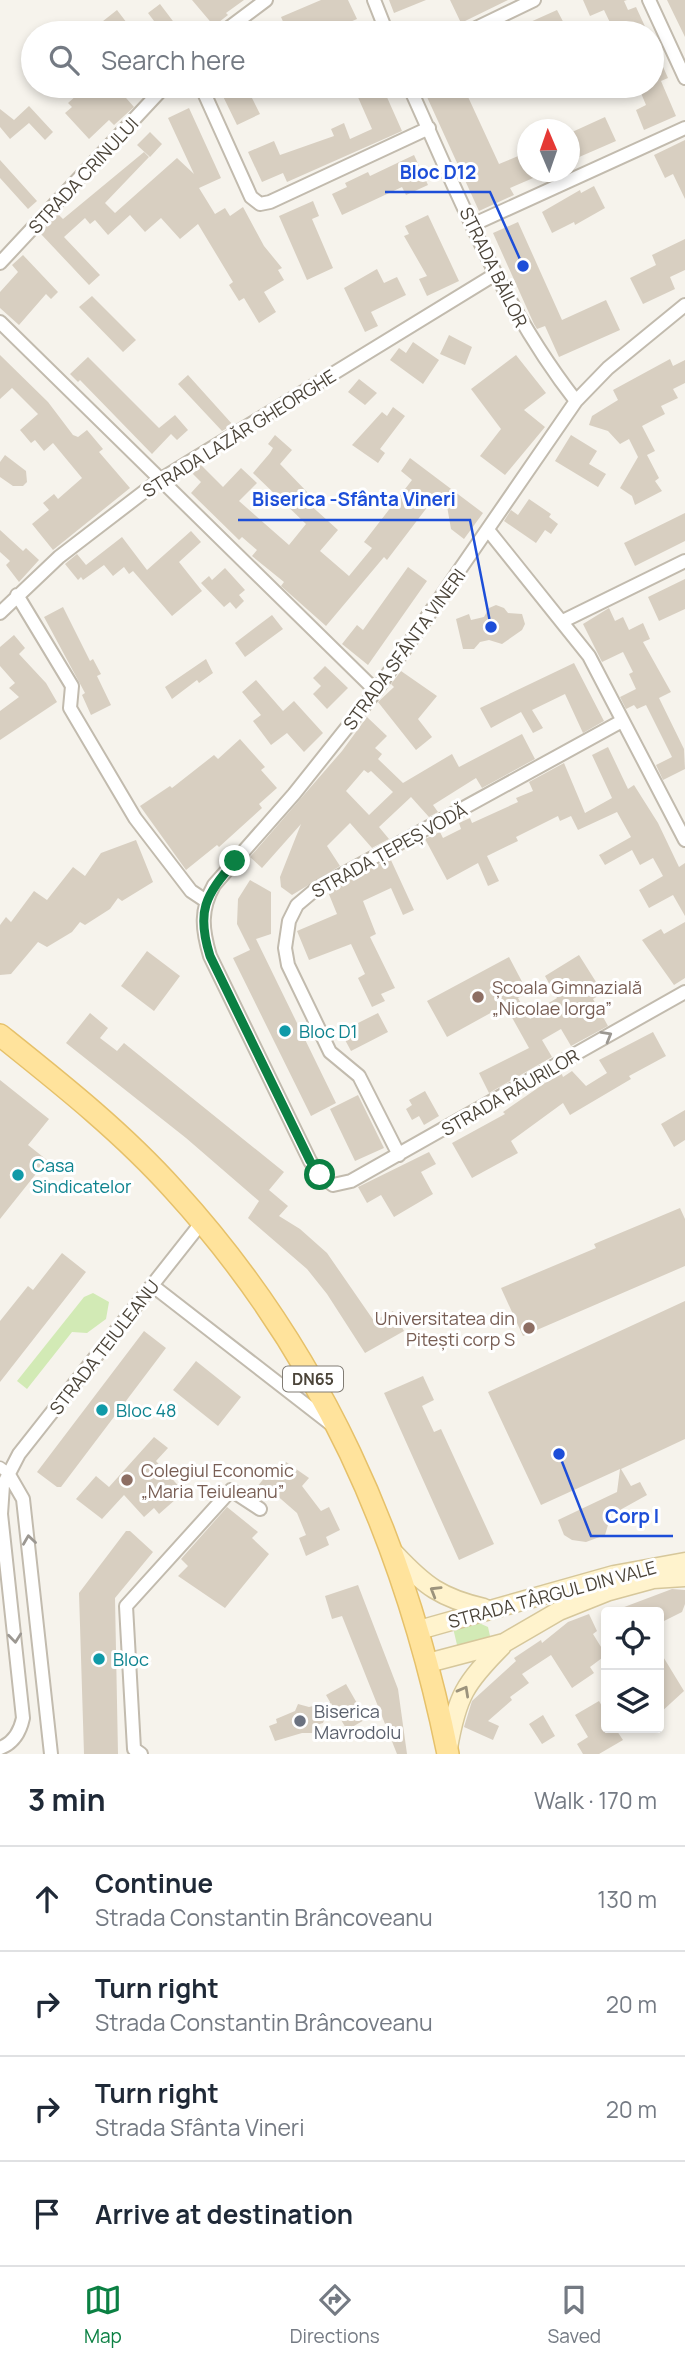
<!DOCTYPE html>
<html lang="en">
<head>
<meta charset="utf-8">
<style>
	body { margin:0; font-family:Manrope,sans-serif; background:#f6f6f7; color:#1f2937 }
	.controls { position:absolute; right:21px; bottom:21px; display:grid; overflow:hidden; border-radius:7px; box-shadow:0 4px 10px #0003 }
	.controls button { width:63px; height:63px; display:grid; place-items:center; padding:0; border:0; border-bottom:2px solid #e0e1e3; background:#fff; color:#1f2937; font:35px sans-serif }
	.compass { position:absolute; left:517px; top:119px; width:63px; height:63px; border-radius:50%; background:#fff; box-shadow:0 4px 10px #0003; rotate:358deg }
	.stop { position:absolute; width:21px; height:21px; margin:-16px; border:5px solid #0b8043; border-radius:50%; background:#fff }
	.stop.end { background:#0b8043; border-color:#fff; box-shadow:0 2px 7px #0008 }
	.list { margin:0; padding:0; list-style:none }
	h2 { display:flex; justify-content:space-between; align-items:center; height:91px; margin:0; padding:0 28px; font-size:30px }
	h2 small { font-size:23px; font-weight:400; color:#747a83 }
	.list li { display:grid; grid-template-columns:46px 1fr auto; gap:21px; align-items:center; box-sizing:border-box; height:105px; padding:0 28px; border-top:2px solid #e0e1e3 }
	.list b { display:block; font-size:26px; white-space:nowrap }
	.list p { margin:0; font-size:23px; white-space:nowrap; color:#747a83 }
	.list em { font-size:23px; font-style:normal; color:#747a83 }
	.icon { flex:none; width:38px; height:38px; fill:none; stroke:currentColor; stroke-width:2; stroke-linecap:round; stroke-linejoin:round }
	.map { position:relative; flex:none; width:685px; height:1754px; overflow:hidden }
	.search { position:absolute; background:#fff; box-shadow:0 4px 10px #0003; left:21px; right:21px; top:21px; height:77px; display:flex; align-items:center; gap:18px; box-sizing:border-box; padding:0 24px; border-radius:38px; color:#747a83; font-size:26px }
	.sheet { height:511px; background:#fff }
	nav { display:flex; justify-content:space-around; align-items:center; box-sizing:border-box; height:98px; border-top:2px solid #e0e1e3; background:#fff; font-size:19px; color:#747a83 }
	nav a { display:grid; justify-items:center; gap:4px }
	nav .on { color:#0b8043 }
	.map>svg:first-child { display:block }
	.green { fill:#d2eab5 }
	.building { fill:#d8cfc1; fill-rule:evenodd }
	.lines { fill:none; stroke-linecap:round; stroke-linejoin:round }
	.pedestrian-casing { stroke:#c2bbae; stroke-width:13 }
	.minor-casing { stroke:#c2bbae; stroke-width:16 }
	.secondary-casing { stroke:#d6c79b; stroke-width:21 }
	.primary-casing { stroke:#e6c16a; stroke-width:24 }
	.pedestrian { stroke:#fff; stroke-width:10 }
	.minor { stroke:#fff; stroke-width:12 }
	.secondary { stroke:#fff3cd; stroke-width:18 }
	.primary { stroke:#ffe39c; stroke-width:21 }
	.oneway { stroke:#9c9892 }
	.oneway2 { stroke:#9c937c }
	.route { stroke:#0b8043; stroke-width:9 }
	.education-dot { fill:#8d6e63; stroke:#fff; stroke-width:2.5 }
	.culture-dot { fill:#0f9aa8; stroke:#fff; stroke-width:2.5 }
	.worship-dot { fill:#6b7280; stroke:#fff; stroke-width:2.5 }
	.labels { text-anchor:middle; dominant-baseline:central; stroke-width:6; stroke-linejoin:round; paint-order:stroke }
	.shield { fill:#fff; stroke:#817c74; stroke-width:2 }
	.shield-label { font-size:16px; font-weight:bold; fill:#4b4439 }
	.street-label { font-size:18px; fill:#4b4439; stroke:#fff }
	.education-label { font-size:18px; fill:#785e54; stroke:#fff; text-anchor:start }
	.culture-label { font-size:18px; fill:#0d838f; stroke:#fff; text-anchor:start }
	.worship-label { font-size:18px; fill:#5b616d; stroke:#fff; text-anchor:start }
	.leader { fill:none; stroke:#1d4ed8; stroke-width:2.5 }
	.callout-dot { fill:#1d4ed8; stroke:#fff; stroke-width:2.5 }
	.callout-label { font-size:19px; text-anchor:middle; font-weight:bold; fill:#1d4ed8; stroke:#fff; stroke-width:6; stroke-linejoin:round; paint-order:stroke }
</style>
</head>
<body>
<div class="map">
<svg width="685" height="1754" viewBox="0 0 685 1754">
	<rect width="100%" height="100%" fill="#f6f3ec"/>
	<!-- green -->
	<path class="green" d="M93 1293 109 1302 106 1319 87 1333 72 1332 27 1389 17 1381 84 1297Z
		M479 1623 488 1627 490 1636 458 1649 453 1628Z"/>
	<!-- building -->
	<path class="building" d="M192 0H244L226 13 228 15 214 26Z
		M321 0H348L357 19 336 28 333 21 304 33H288L281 17Z
		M389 0H426L394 13Z
		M450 0H508L461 23Z
		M583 0H627L624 1 628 10 636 7 648 33H615L604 10 590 16Z
		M667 0H685V37Z
		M160 4 182 33H163L148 13Z
		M117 10 130 27 123 33H105L98 25Z
		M557 10 569 33H506Z
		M652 42 668 78 661 81 676 116 644 130 636 110 646 105 638 86H652Z
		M87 86H110L116 93 119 90 134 107 114 125 109 120 89 139 65 113 72 107 68 103Z
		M218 86H246L260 114 237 125Z
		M353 86H382L402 131 287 182 283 173 262 182 248 152 274 141 280 155 334 136 331 129 344 123 350 139 372 129Z
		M422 86H463L499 164 528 152V172H547L510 188 514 195 479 211Z
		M29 106 53 132 45 140 29 123 10 139 0 127V109L14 120Z
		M189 108 221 178 199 188 215 214 225 208 230 216 243 207 264 246 282 268 278 270 284 280 264 292 276 312 259 323 244 298 239 301 229 285 233 282 198 224 180 239 161 218 145 232 130 215 108 235 95 220 90 224 85 218 64 237 100 275 89 285 40 233 58 214 63 219 144 152 149 157 105 203 115 213 177 158 194 174 168 118Z
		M605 117 616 141 570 161V133Z
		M150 132 162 144 150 157 137 145Z
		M685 140V199L673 174 665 178 654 155Z
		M414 155 428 185 406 195 402 187 342 215 332 194 347 187 345 183 368 172 370 176Z
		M0 160 37 201 28 209 0 178Z
		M594 186 605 208 575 225 574 222 552 233 542 212 580 190 581 193Z
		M313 201 319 216 312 219 333 268 307 280 279 216Z
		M428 215 459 281 427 296 419 279 427 276 404 236 409 234 405 226Z
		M518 222 562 320 606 300 620 330 559 357 545 326 537 329 534 324 493 233Z
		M685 239V270L670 277 675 289 643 304 630 278 656 265 652 255Z
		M23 255 58 292 51 299 46 294 19 325 0 308V292L18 272 12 265Z
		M377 269 384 283 397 277 406 295 371 312 378 326 365 332 344 288Z
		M92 296 136 340 123 352 79 307Z
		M449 335 472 347 465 365 440 354Z
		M413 342 439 360 423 384 390 360 399 348 406 353Z
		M0 355 48 402 73 435 78 437 87 430 103 449 99 452 130 488 53 550 32 524 49 510 43 503 54 494 58 499 82 478 53 443 44 451 35 440 31 443 20 430 38 414 12 388 0 399Z
		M516 355 546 393 524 410 545 427 505 475 480 456 501 429 471 389Z
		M88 357 159 428 175 415 188 430 177 440 171 434 152 454 80 380 78 382 70 374Z
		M670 359 673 366 685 360V383L673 389 678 398 661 406 665 414 642 426 655 451 647 455 659 478 655 481 662 491 635 505 632 496 620 488 638 457 629 439 620 444 608 431 589 425 592 416 618 400 613 390Z
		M188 375 233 425 222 431 178 384Z
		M359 379 377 393 365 405 348 392Z
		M393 407 405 416 380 449 385 453 378 463 352 445 382 412 387 416Z
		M275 435 292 450 280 464 312 497 307 502 338 530 320 551 349 576 372 548 364 542 412 480 401 471 410 458 483 513 464 539 451 529 447 506 435 497 387 560 384 557 326 626 281 586 284 582 252 556 257 550 242 537 239 540 191 493 201 482 191 472 201 465 223 487 241 468 257 483 239 501 289 545 306 524 253 473 270 453 273 448 268 444Z
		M571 435 597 451 589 464 606 474 598 487 555 461Z
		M5 455 26 471 27 482 23 486H13L0 477V462Z
		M529 499 551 514 549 517 558 524 551 534 545 530 536 543 504 521 511 510 518 515Z
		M685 513V541L635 566 624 543Z
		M0 530 23 551 26 548 39 560 19 582 6 565 10 561 0 552Z
		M191 531 201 542 179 562 202 591 172 616 133 571 129 574 124 567 113 576 104 565 83 580 81 577 78 580 65 564 77 554 86 565 122 537 147 570Z
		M408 567 427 581 368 665 342 644 357 625 363 630Z
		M225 568 245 590 239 595 244 601 236 609 230 602 224 607 201 583 209 576 212 580Z
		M685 579V609L659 621 648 597Z
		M496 605 504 608 508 613 522 614 525 624 522 630 502 644 489 640 480 642 474 649H463L456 619 469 614 471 620 484 617 489 608Z
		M63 607 90 661 93 659 101 674 97 676 111 705 91 715 82 695 85 693 44 617Z
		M609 608 615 621 623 617 629 630 643 623 650 639 643 642 671 692 659 698 684 749 685 769 663 780 656 765 672 757 646 705 637 709 634 705 626 709 620 697 636 689 629 674 633 672 623 652 602 662 583 624Z
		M272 615 283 629 245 657 235 643Z
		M14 635 25 648 19 654 46 683 57 702 0 740V711L19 697 9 688 15 683 0 666V647Z
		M206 659 213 673 199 683 197 680 172 699 165 687Z
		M574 663 604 721 583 733 565 694 532 710 543 728 533 733 521 712 491 728 480 708Z
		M325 666 348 688 327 709 313 694 321 686 313 678Z
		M401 671 437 696 418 719 432 737 416 750 378 702 394 687 391 684Z
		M256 680 283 711 294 701 323 733 304 752 287 733 271 745 253 721 261 715 242 692Z
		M367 717 387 736 375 748 382 754 378 759 403 783 452 754 459 767 522 734 535 759 482 788 476 778 433 805 438 812 429 817 411 797 379 827 389 839 372 848 350 823 327 846 340 866 292 895 281 887 280 877 301 824 262 868 250 857 342 751ZM364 770 368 773 371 771 393 792 369 815 346 791Z
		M240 739 265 767 261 770 277 788 259 804 262 808 219 847 217 845 186 870 140 806 170 786 172 788 214 755 218 759Z
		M608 747 628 789 634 785 658 823 679 867 685 863V916L673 895 649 908 639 890 663 876 653 858 640 865 632 850 605 865 599 855 631 837 617 812 578 830 571 816 560 821 558 816 516 837 518 841 487 856 499 881 488 886 478 863 447 880 425 839 440 832 443 838 461 829 459 823 470 818 472 823 518 802 516 798 533 791 529 782 564 763 585 813 612 798 592 755Z
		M136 840 153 882 122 901 118 898 110 909 85 925 80 922 72 932 47 947 38 942 11 974 0 975V925L6 917 11 922 34 891 47 900 73 867 85 876 101 853Z
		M390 858 414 910 403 915 391 888 363 901 376 934 370 937 395 988 381 994 385 1001 372 1007 358 978 365 974 351 944 309 960 297 931 337 914 328 892Z
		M250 880 271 892V934L256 939 336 1103 311 1116 233 958 250 950 237 924 238 899Z
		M685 922V978L674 985 642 940 661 929 664 934Z
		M147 951 180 976 154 1011 121 986Z
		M579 955 603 993 593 999 608 1026 571 1046 561 1029 542 1040 552 1057 489 1093 479 1073 529 1048 505 1005 447 1037 427 1001 509 957 528 993 518 998 530 1019 549 1008 547 1004 557 998 545 976Z
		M90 1013 108 1028 100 1038 117 1051 124 1043 284 1172 269 1190 288 1206 279 1216 300 1229 327 1253 374 1321 393 1311 404 1331 365 1353 327 1294 307 1269 248 1218 259 1201 186 1138 66 1043Z
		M378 1013 388 1032 351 1051 344 1038 351 1034 348 1028Z
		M653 1032 666 1056 629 1076 631 1079 570 1115 563 1103 511 1141 518 1153 472 1178 452 1143 505 1114 503 1112 561 1072 563 1077 572 1071 586 1086 607 1073 599 1060Z
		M0 1080 49 1119 28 1145 47 1160 0 1219Z
		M425 1091 439 1116 424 1125 419 1116 412 1120 406 1109 412 1105 409 1100Z
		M358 1095 384 1148 355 1161 330 1109Z
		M685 1110V1140L674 1147 661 1124Z
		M429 1152 436 1164 421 1172 433 1194 394 1217 381 1195 367 1203 358 1187Z
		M680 1208 685 1219V1266L523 1336 501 1288 596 1248 594 1244Z
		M62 1253 86 1272 0 1382V1321L28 1286 33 1290Z
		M685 1301V1439L621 1469 631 1486 640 1482 647 1495 611 1515 605 1535 586 1542 572 1540 564 1535 558 1520 617 1492 620 1469 541 1505 488 1392Z
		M144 1331 166 1348 61 1487H57L37 1472Z
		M196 1361 241 1397 218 1426 173 1390Z
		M423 1376 434 1400 422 1406 434 1432 441 1429 494 1544 459 1560 384 1393Z
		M154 1437 168 1448 156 1461 184 1492 159 1514 154 1508 144 1517 124 1495 102 1519 76 1499 96 1476 109 1487Z
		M286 1462 309 1478 302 1486 321 1511 329 1507 340 1530 326 1537 329 1545 306 1556 299 1538 306 1535 297 1513 274 1493 269 1499 256 1488 271 1470 277 1475Z
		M227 1507 258 1532 252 1538 269 1554 225 1608 178 1576 188 1566 181 1559Z
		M126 1531H130L153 1552 115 1598 118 1754H84L79 1593Z
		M358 1585 398 1689 407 1754H397L342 1616 332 1619 325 1596Z
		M672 1589 685 1590V1604L682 1612 664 1621 660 1612H611Z
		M589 1614 597 1631 593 1634 606 1655 590 1667 594 1673 572 1688 551 1655 522 1674 529 1683 510 1697 512 1700 488 1721 499 1726 493 1740 464 1727 472 1701 516 1661 514 1658 541 1640 542 1643 568 1622Z
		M659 1650 684 1691 659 1714Z
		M346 1684 366 1719 347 1730 331 1703 323 1723 316 1725 312 1733H302L275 1741 269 1726 277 1723 276 1719 295 1711 298 1704 309 1707 330 1702 326 1695Z
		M599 1701 606 1713V1728H615L623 1740 599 1754H583L577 1744 588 1737 575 1715Z
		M543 1715 555 1736 542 1744 529 1724Z"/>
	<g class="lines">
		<!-- pedestrian casing -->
		<g class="pedestrian-casing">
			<path id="pedestrian" d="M0 1467 8 1473"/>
		</g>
		<!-- minor casing -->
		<g class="minor-casing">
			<path id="minor" d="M374 0 387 33
				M649 0 685 78
				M222 33 266 0
				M466 33 534 0
				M201 86 251 197 260 204 270 202 429 128
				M409 86C459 196 501 305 576 401
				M472 225 685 128
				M0 263 165 86
				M685 305 608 368 576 401 376 691 294 794 214 885C200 910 202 929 210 956L310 1161 320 1175 333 1185 351 1181 685 992
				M0 322 376 691
				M488 530 589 656 685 840
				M17 595 72 686 70 708 135 818 191 891 206 901
				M0 613 59 557 158 481 494 275
				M563 621 685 561
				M399 1155 359 1076 330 1052 288 965 285 948 289 921 297 905 316 889 622 721
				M153 1286 332 1425
				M8 1473 23 1499 51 1754
				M0 1748C14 1743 20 1732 23 1718L1 1514 3 1485 19 1454 202 1222
				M141 1754 134 1749 126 1606 231 1490 260 1509"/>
		</g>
		<!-- secondary casing -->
		<g class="secondary-casing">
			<path id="secondary" d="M395 1554C425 1586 441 1598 484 1608
				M419 1630 614 1575 685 1562
				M428 1663 504 1643 559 1611 609 1591 653 1579 685 1577
				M448 1748C457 1696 465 1683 502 1646"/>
		</g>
		<!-- primary casing -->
		<g class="primary-casing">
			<path id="primary" d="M0 1035C60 1083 122 1132 174 1190 321 1351 405 1542 448 1754"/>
		</g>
		<!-- pedestrian -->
		<use href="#pedestrian" class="pedestrian"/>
		<!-- minor -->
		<use href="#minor" class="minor"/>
		<!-- secondary -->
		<use href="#secondary" class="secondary"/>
		<!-- primary -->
		<use href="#primary" class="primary"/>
	</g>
	<!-- one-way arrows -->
	<defs><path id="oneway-chevron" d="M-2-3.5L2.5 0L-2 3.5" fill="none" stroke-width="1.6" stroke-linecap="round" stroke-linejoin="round" transform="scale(1.75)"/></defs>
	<g class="oneway">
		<use href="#oneway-chevron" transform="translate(607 1036) rotate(-30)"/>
		<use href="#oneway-chevron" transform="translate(29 1540) rotate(-98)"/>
		<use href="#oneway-chevron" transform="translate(15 1638) rotate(84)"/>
	</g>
	<g class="oneway2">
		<use href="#oneway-chevron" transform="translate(435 1591) rotate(-149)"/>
		<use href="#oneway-chevron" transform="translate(464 1691) rotate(-61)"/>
	</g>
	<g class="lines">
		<!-- route -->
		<path class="route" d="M235 861C205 896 196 911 210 956L310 1161 320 1175"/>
	</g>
	<!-- markers -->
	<g class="education-dot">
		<circle cx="478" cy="997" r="7"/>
		<circle cx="529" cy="1328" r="7"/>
		<circle cx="127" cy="1480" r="7"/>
	</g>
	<g class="culture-dot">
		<circle cx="285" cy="1031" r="7"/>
		<circle cx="18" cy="1175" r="7"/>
		<circle cx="102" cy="1410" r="7"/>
		<circle cx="99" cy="1659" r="7"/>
	</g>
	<circle class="worship-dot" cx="300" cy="1721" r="7"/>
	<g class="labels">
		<!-- shield labels -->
		<rect class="shield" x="283" y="1366.5" width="60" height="25" rx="5"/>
		<g class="shield-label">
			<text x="313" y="1379">DN65</text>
		</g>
		<!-- street labels -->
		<g class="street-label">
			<text transform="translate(83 175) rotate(-47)">STRADA CRINULUI</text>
			<text transform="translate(494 267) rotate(64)">STRADA BĂILOR</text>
			<text transform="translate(239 433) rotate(-32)">STRADA LAZĂR GHEORGHE</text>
			<text transform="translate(404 649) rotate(-54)">STRADA SFÂNTA VINERI</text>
			<text transform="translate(389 850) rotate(-29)">STRADA ȚEPEȘ VODĂ</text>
			<text transform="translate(510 1092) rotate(-30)">STRADA RÂURILOR</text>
			<text transform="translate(104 1347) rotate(-52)">STRADA TEIULEANU</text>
			<text transform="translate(552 1594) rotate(-15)">STRADA TÂRGUL DIN VALE</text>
		</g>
		<!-- education labels -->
		<g class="education-label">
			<text x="492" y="987">Școala Gimnazială<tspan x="492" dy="21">„Nicolae Iorga”</tspan></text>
			<text x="515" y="1318" text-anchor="end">Universitatea din<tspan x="515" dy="21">Pitești corp S</tspan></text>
			<text x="141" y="1470">Colegiul Economic<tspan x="141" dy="21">„Maria Teiuleanu”</tspan></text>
		</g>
		<!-- culture labels -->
		<g class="culture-label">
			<text x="299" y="1031">Bloc D1</text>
			<text x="32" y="1165">Casa<tspan x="32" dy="21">Sindicatelor</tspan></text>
			<text x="116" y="1410">Bloc 48</text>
			<text x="113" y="1659">Bloc</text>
		</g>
		<!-- worship labels -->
		<g class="worship-label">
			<text x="314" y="1711">Biserica<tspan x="314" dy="21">Mavrodolu</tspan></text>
		</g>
	</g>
	<!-- callouts -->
	<path class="leader" d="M523 266L490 192H385M491 627L470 520H238M559 1454L591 1536H673"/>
	<g class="callout-dot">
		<circle cx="523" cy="266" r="7"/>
		<circle cx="491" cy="627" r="7"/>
		<circle cx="559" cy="1454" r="7"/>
	</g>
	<g class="callout-label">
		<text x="438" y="179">Bloc D12</text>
		<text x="354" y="506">Biserica -Sfânta Vineri</text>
		<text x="632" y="1523">Corp I</text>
	</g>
</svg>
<div class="controls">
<button><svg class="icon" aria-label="locate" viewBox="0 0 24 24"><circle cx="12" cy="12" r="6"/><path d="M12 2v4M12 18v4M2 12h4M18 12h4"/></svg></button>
<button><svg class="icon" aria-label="layers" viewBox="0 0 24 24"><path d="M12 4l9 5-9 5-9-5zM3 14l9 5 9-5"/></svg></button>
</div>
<svg class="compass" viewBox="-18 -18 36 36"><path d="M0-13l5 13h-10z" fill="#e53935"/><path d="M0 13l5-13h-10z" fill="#747a83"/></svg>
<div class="stop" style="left:320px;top:1175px"></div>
<div class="stop end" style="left:235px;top:861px"></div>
<div class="search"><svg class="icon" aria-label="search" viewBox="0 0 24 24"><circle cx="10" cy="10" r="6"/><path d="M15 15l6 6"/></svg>Search here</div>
</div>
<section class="sheet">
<h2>3 min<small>Walk · 170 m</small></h2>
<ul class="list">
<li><svg class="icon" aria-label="ahead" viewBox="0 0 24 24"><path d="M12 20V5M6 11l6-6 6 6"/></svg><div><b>Continue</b><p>Strada Constantin Brâncoveanu</p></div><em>130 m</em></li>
<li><svg class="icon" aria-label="right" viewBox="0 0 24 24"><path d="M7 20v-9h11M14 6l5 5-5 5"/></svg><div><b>Turn right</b><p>Strada Constantin Brâncoveanu</p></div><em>20 m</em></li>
<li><svg class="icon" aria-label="right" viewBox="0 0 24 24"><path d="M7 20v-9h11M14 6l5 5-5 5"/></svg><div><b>Turn right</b><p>Strada Sfânta Vineri</p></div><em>20 m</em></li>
<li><svg class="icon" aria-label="arrive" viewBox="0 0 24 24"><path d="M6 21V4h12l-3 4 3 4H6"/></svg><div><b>Arrive at destination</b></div></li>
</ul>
</section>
<nav>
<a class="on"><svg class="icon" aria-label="map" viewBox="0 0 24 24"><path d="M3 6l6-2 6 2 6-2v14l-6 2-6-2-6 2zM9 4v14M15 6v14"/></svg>Map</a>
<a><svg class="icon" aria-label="directions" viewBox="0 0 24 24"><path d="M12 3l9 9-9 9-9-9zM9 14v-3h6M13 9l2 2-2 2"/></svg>Directions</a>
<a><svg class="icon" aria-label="saved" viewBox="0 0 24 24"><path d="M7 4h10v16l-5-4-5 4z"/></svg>Saved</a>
</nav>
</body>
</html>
